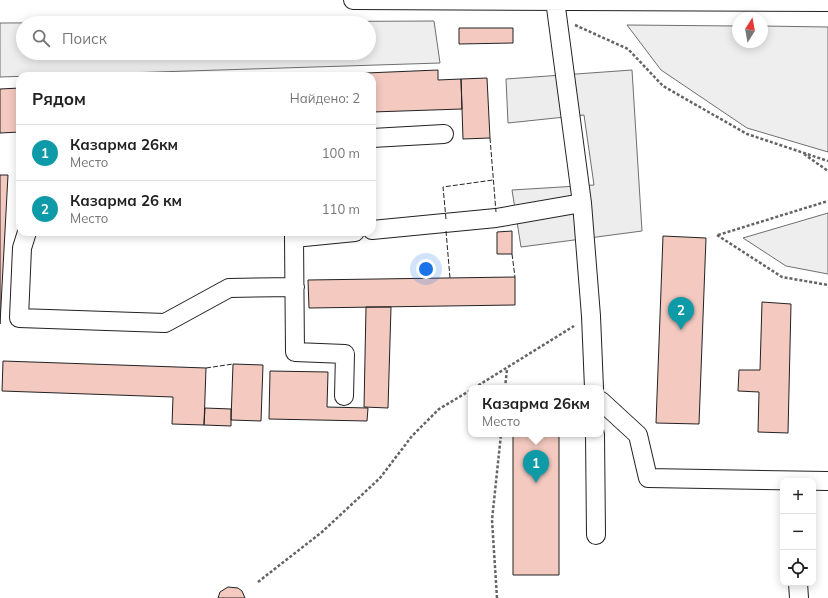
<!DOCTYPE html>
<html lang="ru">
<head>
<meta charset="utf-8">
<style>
	body { margin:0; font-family:Mulish,sans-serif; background:#f2f2f2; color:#222 }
	.controls { position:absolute; right:12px; bottom:12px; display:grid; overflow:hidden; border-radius:8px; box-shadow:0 2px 10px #0003 }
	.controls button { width:36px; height:36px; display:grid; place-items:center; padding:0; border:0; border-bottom:1px solid #e0e0e0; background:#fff; color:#222; font:20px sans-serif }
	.compass { position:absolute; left:732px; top:12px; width:36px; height:36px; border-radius:50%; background:#fff; box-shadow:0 2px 10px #0003; rotate:11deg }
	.you { position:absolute; left:426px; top:269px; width:14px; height:14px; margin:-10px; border:3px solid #fff; border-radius:50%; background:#1a73e8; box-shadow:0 0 0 6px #1a73e833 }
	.badge { display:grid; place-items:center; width:26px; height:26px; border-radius:50%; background:#c62828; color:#fff; font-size:13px; font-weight:700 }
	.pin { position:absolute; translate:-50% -33px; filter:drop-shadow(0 1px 2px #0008) }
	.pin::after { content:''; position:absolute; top:21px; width:14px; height:12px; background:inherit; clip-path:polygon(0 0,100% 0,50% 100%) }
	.popup { position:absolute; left:468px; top:385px; width:136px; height:52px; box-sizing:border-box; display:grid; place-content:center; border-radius:8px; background:#fff; filter:drop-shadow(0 1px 3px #0005); font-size:13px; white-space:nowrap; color:#767676 }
	.popup b { font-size:15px; color:#222 }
	.popup::after { content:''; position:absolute; left:50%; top:100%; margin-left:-8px; border:8px solid transparent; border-top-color:#fff }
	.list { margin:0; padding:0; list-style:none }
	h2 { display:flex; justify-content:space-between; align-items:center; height:52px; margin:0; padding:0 16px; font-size:17px }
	h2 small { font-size:13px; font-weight:400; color:#767676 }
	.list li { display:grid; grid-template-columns:26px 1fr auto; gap:12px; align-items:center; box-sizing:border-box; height:56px; padding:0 16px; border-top:1px solid #e0e0e0 }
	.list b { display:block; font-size:15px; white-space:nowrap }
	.list p { margin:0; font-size:13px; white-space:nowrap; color:#767676 }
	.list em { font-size:13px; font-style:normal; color:#767676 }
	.icon { flex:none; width:22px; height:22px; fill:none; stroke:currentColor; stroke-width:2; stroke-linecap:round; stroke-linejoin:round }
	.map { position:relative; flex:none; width:828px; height:598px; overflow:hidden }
	.search { position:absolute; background:#fff; box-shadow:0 2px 10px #0003; left:16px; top:16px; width:360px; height:44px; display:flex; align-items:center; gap:10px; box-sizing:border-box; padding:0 14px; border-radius:22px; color:#767676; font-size:15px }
	.panel { position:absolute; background:#fff; box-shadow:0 2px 10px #0003; left:16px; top:72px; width:360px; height:164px; border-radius:12px }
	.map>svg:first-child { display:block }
	.green { fill:#eee; stroke:#6f6f6f; fill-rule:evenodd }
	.parking { fill:#ededed; stroke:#6f6f6f }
	.building { fill:#f3c9c0; stroke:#222 }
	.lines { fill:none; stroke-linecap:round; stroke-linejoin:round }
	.minor-casing { stroke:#222; stroke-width:20 }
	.path { stroke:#646464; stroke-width:2.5; stroke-dasharray:3 2; stroke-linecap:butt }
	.minor { stroke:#fff; stroke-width:18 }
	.fence { stroke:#222; stroke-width:1; stroke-dasharray:5 2; stroke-linecap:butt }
</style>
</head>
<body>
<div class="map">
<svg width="828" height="598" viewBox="0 0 828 598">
	<rect width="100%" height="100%" fill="#fff"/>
	<!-- green -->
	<path class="green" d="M434 21 440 63 0 77V23ZM23 23H369V53H23Z
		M627 25 738 26V42H762V26L828 27V152L747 128 661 70Z
		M828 213V274L786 266 743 238Z"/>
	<!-- parking -->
	<path class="parking" d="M632 70 642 231 521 247 512 190 594 185 584 115 508 123 506 79Z"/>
	<!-- building -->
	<path class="building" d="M459 28H513V43L459 44Z
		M438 70V80L461 79 462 109 372 112V76H294Z
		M487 78 490 138 463 139 461 79Z
		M20 88V132L0 133V89Z
		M0 175H8L0 324Z
		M512 231V254H497V232Z
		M663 236 706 238 699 424 656 423Z
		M515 277V305L309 308 308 280Z
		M762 302 791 304 788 433 758 432 759 392 738 391 739 370H760Z
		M366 307H391L388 408 364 407Z
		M3 361 206 368 204 425 172 424 173 397 2 391Z
		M233 364 263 365 261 421 231 420Z
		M270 371 328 372 327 407 368 408 367 421 269 419Z
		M205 408 231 409V426L204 425Z
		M513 434H559V575H513Z
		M228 587 238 588 242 591 245 598H218L220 592Z"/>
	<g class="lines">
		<!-- minor casing -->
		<g class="minor-casing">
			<path id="minor" d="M353 0 828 2
				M555 0 582 203 591 316 594 388
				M372 138 444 134
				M372 230 496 218 582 203
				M27 232 22 248 19 318 165 323 229 288 295 287
				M294 232V238L355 232
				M294 238 295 352 345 354 344 396
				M601 401 638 435 648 478 828 481
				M595 434 596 535
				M798 583 799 598"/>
		</g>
		<!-- path -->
		<path class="path" d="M575 25 628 49 663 86 747 134 828 161
			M804 154 828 171
			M717 235 782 277 828 285
			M718 235 828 201
			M474 388 574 326
			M505 388 507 369
			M258 582 322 532 380 478 412 436 439 409 471 390
			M497 598 492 520 501 434"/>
		<!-- minor -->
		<use href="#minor" class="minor"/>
		<!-- fence -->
		<path class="fence" d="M490 138 496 212
			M446 219 443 187 493 180
			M446 231 450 278
			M512 254 515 277
			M206 368 233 364"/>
	</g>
</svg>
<div class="controls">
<button>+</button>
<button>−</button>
<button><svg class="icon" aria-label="locate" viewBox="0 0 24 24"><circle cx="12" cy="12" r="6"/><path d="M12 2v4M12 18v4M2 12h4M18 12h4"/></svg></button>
</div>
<svg class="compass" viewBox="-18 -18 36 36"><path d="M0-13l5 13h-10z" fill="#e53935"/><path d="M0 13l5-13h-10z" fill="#767676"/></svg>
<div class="you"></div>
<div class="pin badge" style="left:536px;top:483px;background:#0f9aa8">1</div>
<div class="popup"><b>Казарма 26км</b>Место</div>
<div class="pin badge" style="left:681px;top:330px;background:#0f9aa8">2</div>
<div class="search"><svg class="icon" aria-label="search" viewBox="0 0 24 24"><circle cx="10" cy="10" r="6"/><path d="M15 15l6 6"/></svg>Поиск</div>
<section class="panel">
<h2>Рядом<small>Найдено: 2</small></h2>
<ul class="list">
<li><span class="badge" style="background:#0f9aa8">1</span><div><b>Казарма 26км</b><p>Место</p></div><em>100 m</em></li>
<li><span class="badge" style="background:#0f9aa8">2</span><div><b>Казарма 26 км</b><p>Место</p></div><em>110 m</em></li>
</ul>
</section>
</div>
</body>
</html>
